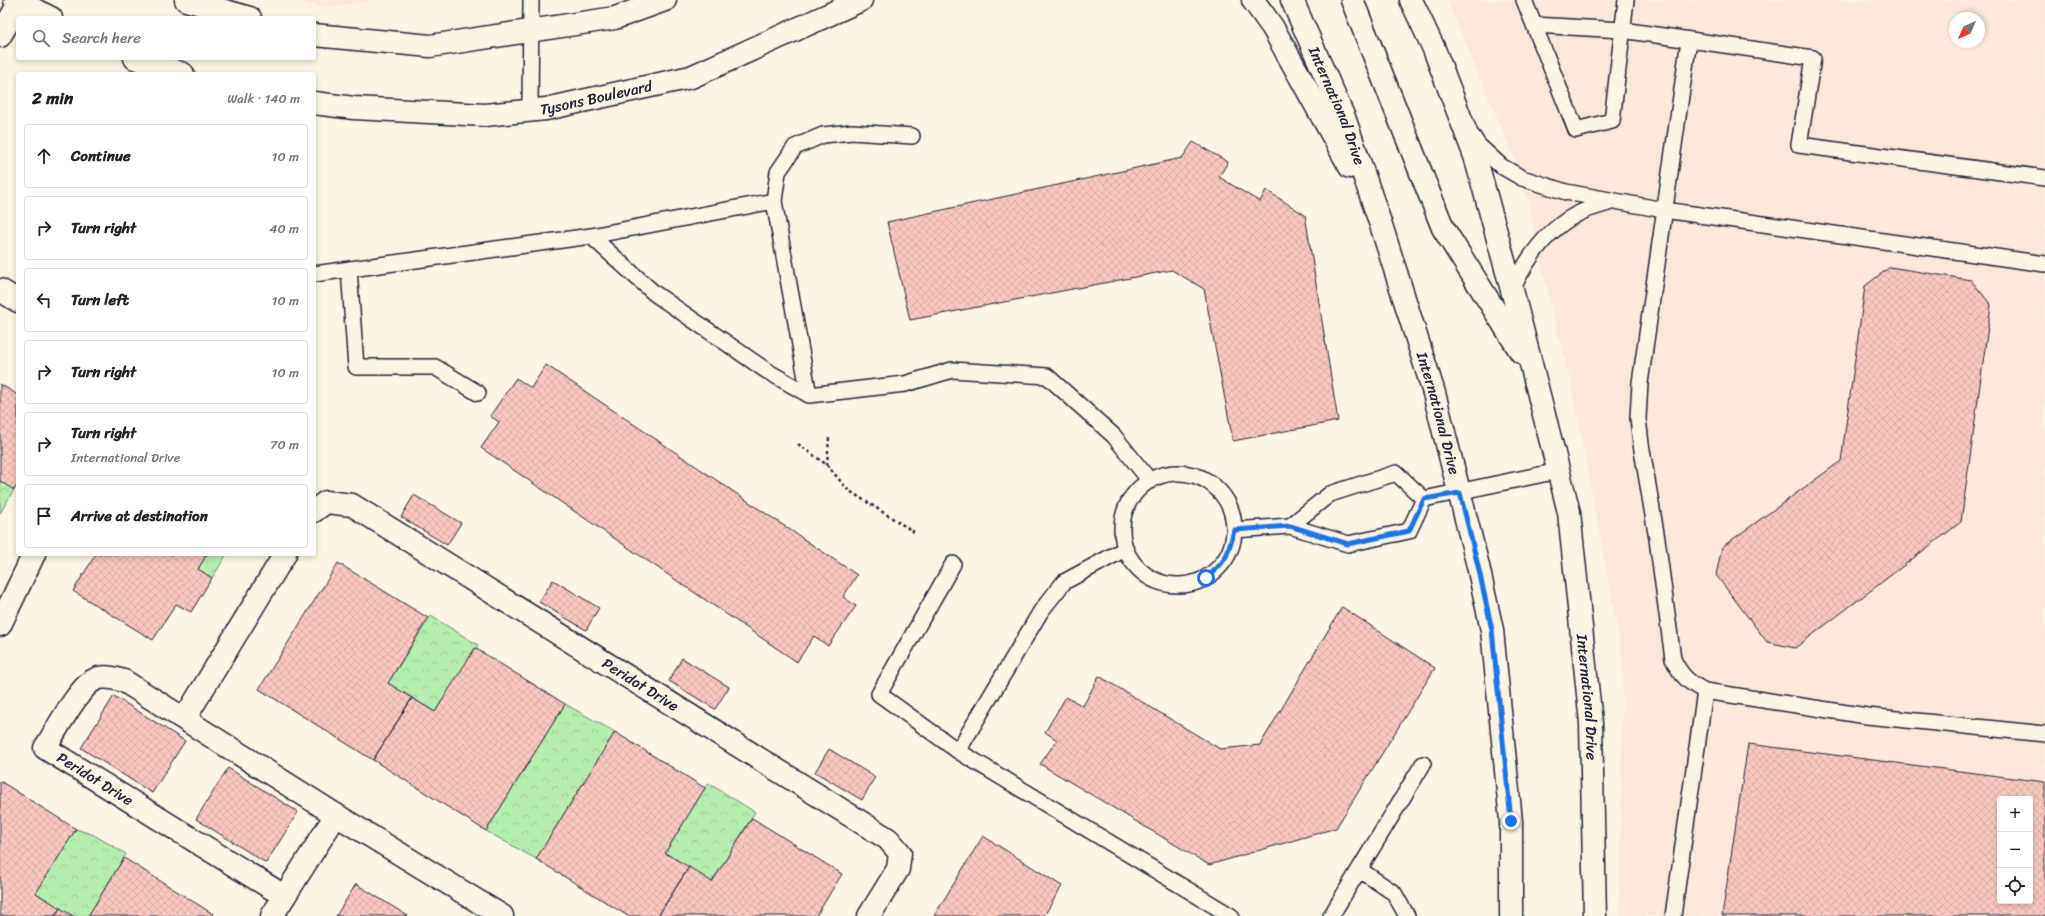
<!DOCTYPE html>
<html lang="en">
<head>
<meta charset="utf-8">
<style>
	body { margin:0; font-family:Sriracha,sans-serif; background:#f6f6f6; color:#222 }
	.controls { position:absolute; right:12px; bottom:12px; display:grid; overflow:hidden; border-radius:4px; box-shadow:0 2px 6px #0003 }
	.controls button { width:36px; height:36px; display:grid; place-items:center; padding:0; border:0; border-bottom:1px solid #e0e0e0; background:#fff; color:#222; font:20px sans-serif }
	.compass { position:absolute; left:1949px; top:12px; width:36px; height:36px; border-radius:50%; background:#fff; box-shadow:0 2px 6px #0003; rotate:225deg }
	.stop { position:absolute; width:12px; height:12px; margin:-9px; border:3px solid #1a73e8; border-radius:50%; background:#fff }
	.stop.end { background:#1a73e8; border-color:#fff; box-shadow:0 1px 4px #0008 }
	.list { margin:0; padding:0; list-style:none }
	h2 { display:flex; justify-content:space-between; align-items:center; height:52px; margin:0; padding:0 16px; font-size:17px }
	h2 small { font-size:13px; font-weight:400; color:#767676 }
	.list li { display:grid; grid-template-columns:26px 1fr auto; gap:12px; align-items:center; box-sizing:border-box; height:64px; margin:0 8px 8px; padding:0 8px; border:1px solid #e0e0e0; border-radius:4px }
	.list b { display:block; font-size:15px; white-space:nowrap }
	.list p { margin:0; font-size:13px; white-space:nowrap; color:#767676 }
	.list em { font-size:13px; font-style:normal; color:#767676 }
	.icon { flex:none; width:22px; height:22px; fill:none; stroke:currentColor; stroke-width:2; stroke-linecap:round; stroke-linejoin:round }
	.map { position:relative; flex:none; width:2045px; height:916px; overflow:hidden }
	.search { position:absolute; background:#fff; box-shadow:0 2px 6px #0003; left:16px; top:16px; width:300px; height:44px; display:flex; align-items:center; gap:10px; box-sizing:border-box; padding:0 14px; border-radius:4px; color:#767676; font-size:15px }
	.panel { position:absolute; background:#fff; box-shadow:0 2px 6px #0003; left:16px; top:72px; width:300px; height:484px; border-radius:4px }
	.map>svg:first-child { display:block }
	.built { fill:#fbe8da; fill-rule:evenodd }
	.park { fill:url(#park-crowns); stroke:#6c8876 }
	.building { fill:url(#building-cross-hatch); stroke:#22223b; fill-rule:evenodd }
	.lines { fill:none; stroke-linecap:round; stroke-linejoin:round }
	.service-casing { stroke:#22223b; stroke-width:18 }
	.minor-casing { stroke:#22223b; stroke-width:25 }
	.tertiary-casing { stroke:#22223b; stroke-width:25 }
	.secondary-casing { stroke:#22223b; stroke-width:25 }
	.path { stroke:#22223b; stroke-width:2.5; stroke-dasharray:3 3; stroke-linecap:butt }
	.service { stroke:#fcf5e5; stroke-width:15 }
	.minor { stroke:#fcf5e5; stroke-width:22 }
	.tertiary { stroke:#fcf5e5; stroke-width:22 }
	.secondary { stroke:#fcf5e5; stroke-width:22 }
	.route { stroke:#1a73e8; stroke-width:5 }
	.labels { text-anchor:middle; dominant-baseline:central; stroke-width:4; stroke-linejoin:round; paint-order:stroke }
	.street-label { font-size:15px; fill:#22223b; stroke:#fcf5e5 }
</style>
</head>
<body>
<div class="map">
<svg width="2045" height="916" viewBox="0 0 2045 916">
	<defs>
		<pattern id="park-crowns" width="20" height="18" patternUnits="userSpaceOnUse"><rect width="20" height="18" fill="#b6edb0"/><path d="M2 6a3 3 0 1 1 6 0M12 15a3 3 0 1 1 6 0" fill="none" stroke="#9ccb98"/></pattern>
		<pattern id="building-cross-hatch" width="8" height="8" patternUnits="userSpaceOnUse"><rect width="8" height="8" fill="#f9c8c1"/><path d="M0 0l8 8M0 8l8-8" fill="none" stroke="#d5aca7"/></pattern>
	</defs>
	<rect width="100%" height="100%" fill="#fcf5e5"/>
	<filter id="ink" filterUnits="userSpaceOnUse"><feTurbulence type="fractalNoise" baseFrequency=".025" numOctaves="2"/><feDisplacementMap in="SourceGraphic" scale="8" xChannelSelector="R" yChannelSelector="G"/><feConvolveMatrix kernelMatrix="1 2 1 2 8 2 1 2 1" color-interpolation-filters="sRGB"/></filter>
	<g filter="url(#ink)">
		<!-- built -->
		<path class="built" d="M298 0H375L322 8Z
			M1447 0H2045V916H1619L1623 661 1571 383 1551 307 1528 202 1514 158ZM1955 18H1979V42H1955ZM2000 799H2030V901H2000Z"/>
		<!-- park -->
		<path class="park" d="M0 481 14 490 0 513Z
			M207 554H227L212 578 198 569Z
			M431 616 478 645 435 712 388 683Z
			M565 704 615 732 536 859 486 831Z
			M708 783 755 812 712 882 665 853Z
			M76 829 94 835 126 854 88 916H72L36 893Z"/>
		<!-- building -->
		<path class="building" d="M1193 142 1228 162 1219 177 1260 202 1266 190 1305 215 1338 421 1233 441 1204 289 1172 270 910 320 887 222 1182 158Z
			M1890 267 1971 280 1991 305 1961 522 1795 648 1767 642 1716 575 1722 547 1841 461 1865 286Z
			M546 365 857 575 843 597 856 606 828 646 814 636 797 662 481 448 499 422 490 416 516 378 531 388Z
			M0 384 18 395V484L14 490 0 481Z
			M414 495 461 523 447 545 401 517Z
			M96 554H207L198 569 212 578 191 612 176 604 153 640 73 591Z
			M338 563 428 618 388 683 412 698 373 760 259 689Z
			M553 580 599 608 586 630 539 602Z
			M1342 607 1435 668 1336 828 1209 865 1040 764 1057 740 1045 732 1066 697 1083 706 1099 676 1220 749 1260 745Z
			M475 648 565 704 486 831 373 760 412 698 435 712Z
			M682 658 729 687 715 709 669 681Z
			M114 696 185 741 152 793 81 748Z
			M615 732 705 788 665 853 689 867 658 916H628L536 859Z
			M1748 744 2045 782V916H1722ZM2000 799H2030V901H2000Z
			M829 749 875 777 862 800 815 772Z
			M228 768 298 812 266 863 196 819Z
			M0 781 76 829 36 893 60 908 55 916H0Z
			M752 818 842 874 816 916H658L689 867 712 882Z
			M983 836 1062 886 1044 916H934Z
			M124 858 213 914 212 916H88Z
			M356 884 408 916H336Z
			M60 908 73 916H55Z"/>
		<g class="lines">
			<!-- service casing -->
			<g class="service-casing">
				<path id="service" d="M1524 0 1576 130 1612 121 1626 0
					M1534 25 1622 30 1813 58 1799 145 2045 178
					M1689 40 1640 383 1638 418 1641 444 1657 539 1673 659C1681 676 1689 683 1705 691L1867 716 2045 734
					M530 111 531 0
					M1473 137 1478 145 1501 166 1522 178 1566 192 1664 210 2045 264
					M591 236 654 293 767 371 809 395 905 384 952 370 1047 376 1114 436 1150 481
					M349 269 356 367H435L478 393
					M314 274 591 236 774 201
					M1512 290C1527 258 1550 225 1584 211 1593 207 1604 205 1614 201
					M809 395 774 201 778 172 795 147 823 135 852 132 912 136
					M1122 529a56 56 0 1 1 112 0a56 56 0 1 1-112 0Z
					M1424 499 1558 471
					M1290 526 1330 494 1396 473 1424 499
					M1234 530 1290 526 1348 544 1409 531 1424 499
					M953 564 879 694 958 751 1231 916
					M958 751 1041 611 1064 582 1125 549
					M1360 870 1394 893 1407 916
					M1331 916 1423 764
					M1673 916 1705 691"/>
			</g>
			<!-- minor casing -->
			<g class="minor-casing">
				<g id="minor">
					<path d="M0 290 18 301"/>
					<path id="s1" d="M314 511 326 502 352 505 888 839 900 853 898 869 869 916"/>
					<path d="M0 625 34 554"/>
					<path d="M185 718 285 554"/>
					<path d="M284 896 45 748C56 731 78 688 94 680 103 675 114 678 124 681L336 815 502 916"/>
					<path d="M272 916 336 815"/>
				</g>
			</g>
			<!-- tertiary casing -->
			<g class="tertiary-casing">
				<g id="tertiary">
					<path d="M15 0 51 18"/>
					<path d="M186 0 250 18"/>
					<path d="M314 35 430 46 615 18 665 0"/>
					<path d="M0 36 21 0"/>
					<path d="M135 58 183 74"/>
					<path id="s2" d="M314 103 354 108 485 115 546 109 691 77 861 0"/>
				</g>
			</g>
			<!-- secondary casing -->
			<g class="secondary-casing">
				<g id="secondary">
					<path d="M1253 0 1273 28 1350 167"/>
					<path id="s3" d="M1292 0 1345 120 1381 225 1434 393 1478 566 1492 630 1511 821V916"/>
					<path d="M1352 0 1443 228 1521 352"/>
					<path id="s4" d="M1411 0 1434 49 1475 156 1512 290 1569 512 1591 723 1595 916"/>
				</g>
			</g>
			<!-- path -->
			<path class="path" d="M798 444 827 465 848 490 914 532
				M827 465 829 438"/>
			<!-- service -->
			<use href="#service" class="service"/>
			<!-- minor -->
			<use href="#minor" class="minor"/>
			<!-- tertiary -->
			<use href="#tertiary" class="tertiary"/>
			<!-- secondary -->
			<use href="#secondary" class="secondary"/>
		</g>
	</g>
	<g class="lines" filter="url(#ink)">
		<!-- route -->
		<path class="route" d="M1206 578C1227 561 1228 555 1234 530L1290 526 1348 544 1409 531 1424 499 1460 493 1478 566 1492 630 1511 821"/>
	</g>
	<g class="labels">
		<!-- street labels -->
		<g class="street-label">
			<text stroke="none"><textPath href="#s2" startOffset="284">Tysons Boulevard</textPath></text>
			<text stroke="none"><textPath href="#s3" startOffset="115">International Drive</textPath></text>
			<text stroke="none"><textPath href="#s3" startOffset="439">International Drive</textPath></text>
			<text stroke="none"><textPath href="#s1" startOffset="381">Peridot Drive</textPath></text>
			<text stroke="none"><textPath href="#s4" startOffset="723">International Drive</textPath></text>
			<text transform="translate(95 779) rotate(32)">Peridot Drive</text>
		</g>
	</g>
</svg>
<div class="controls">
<button>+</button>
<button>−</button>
<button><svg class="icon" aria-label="locate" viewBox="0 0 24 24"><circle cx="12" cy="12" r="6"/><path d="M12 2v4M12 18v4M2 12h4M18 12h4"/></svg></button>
</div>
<svg class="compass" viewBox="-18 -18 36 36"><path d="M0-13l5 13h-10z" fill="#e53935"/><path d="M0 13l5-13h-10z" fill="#767676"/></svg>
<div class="stop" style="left:1206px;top:578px"></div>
<div class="stop end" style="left:1511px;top:821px"></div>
<div class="search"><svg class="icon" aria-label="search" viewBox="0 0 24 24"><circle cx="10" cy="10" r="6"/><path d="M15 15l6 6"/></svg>Search here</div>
<section class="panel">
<h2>2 min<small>Walk · 140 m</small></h2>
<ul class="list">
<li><svg class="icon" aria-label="ahead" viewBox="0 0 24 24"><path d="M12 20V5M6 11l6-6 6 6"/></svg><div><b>Continue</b></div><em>10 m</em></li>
<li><svg class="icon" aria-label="right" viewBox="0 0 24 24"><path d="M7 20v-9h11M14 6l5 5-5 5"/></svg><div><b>Turn right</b></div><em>40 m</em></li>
<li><svg class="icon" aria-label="left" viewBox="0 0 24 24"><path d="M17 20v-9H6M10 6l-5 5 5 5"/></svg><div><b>Turn left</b></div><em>10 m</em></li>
<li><svg class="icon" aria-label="right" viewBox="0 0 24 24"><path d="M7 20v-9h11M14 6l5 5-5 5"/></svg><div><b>Turn right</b></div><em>10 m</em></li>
<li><svg class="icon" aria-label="right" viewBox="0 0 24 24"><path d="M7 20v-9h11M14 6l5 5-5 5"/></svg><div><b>Turn right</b><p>International Drive</p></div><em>70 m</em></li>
<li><svg class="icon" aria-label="arrive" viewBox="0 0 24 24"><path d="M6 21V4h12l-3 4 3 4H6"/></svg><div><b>Arrive at destination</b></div></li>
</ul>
</section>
</div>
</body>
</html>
